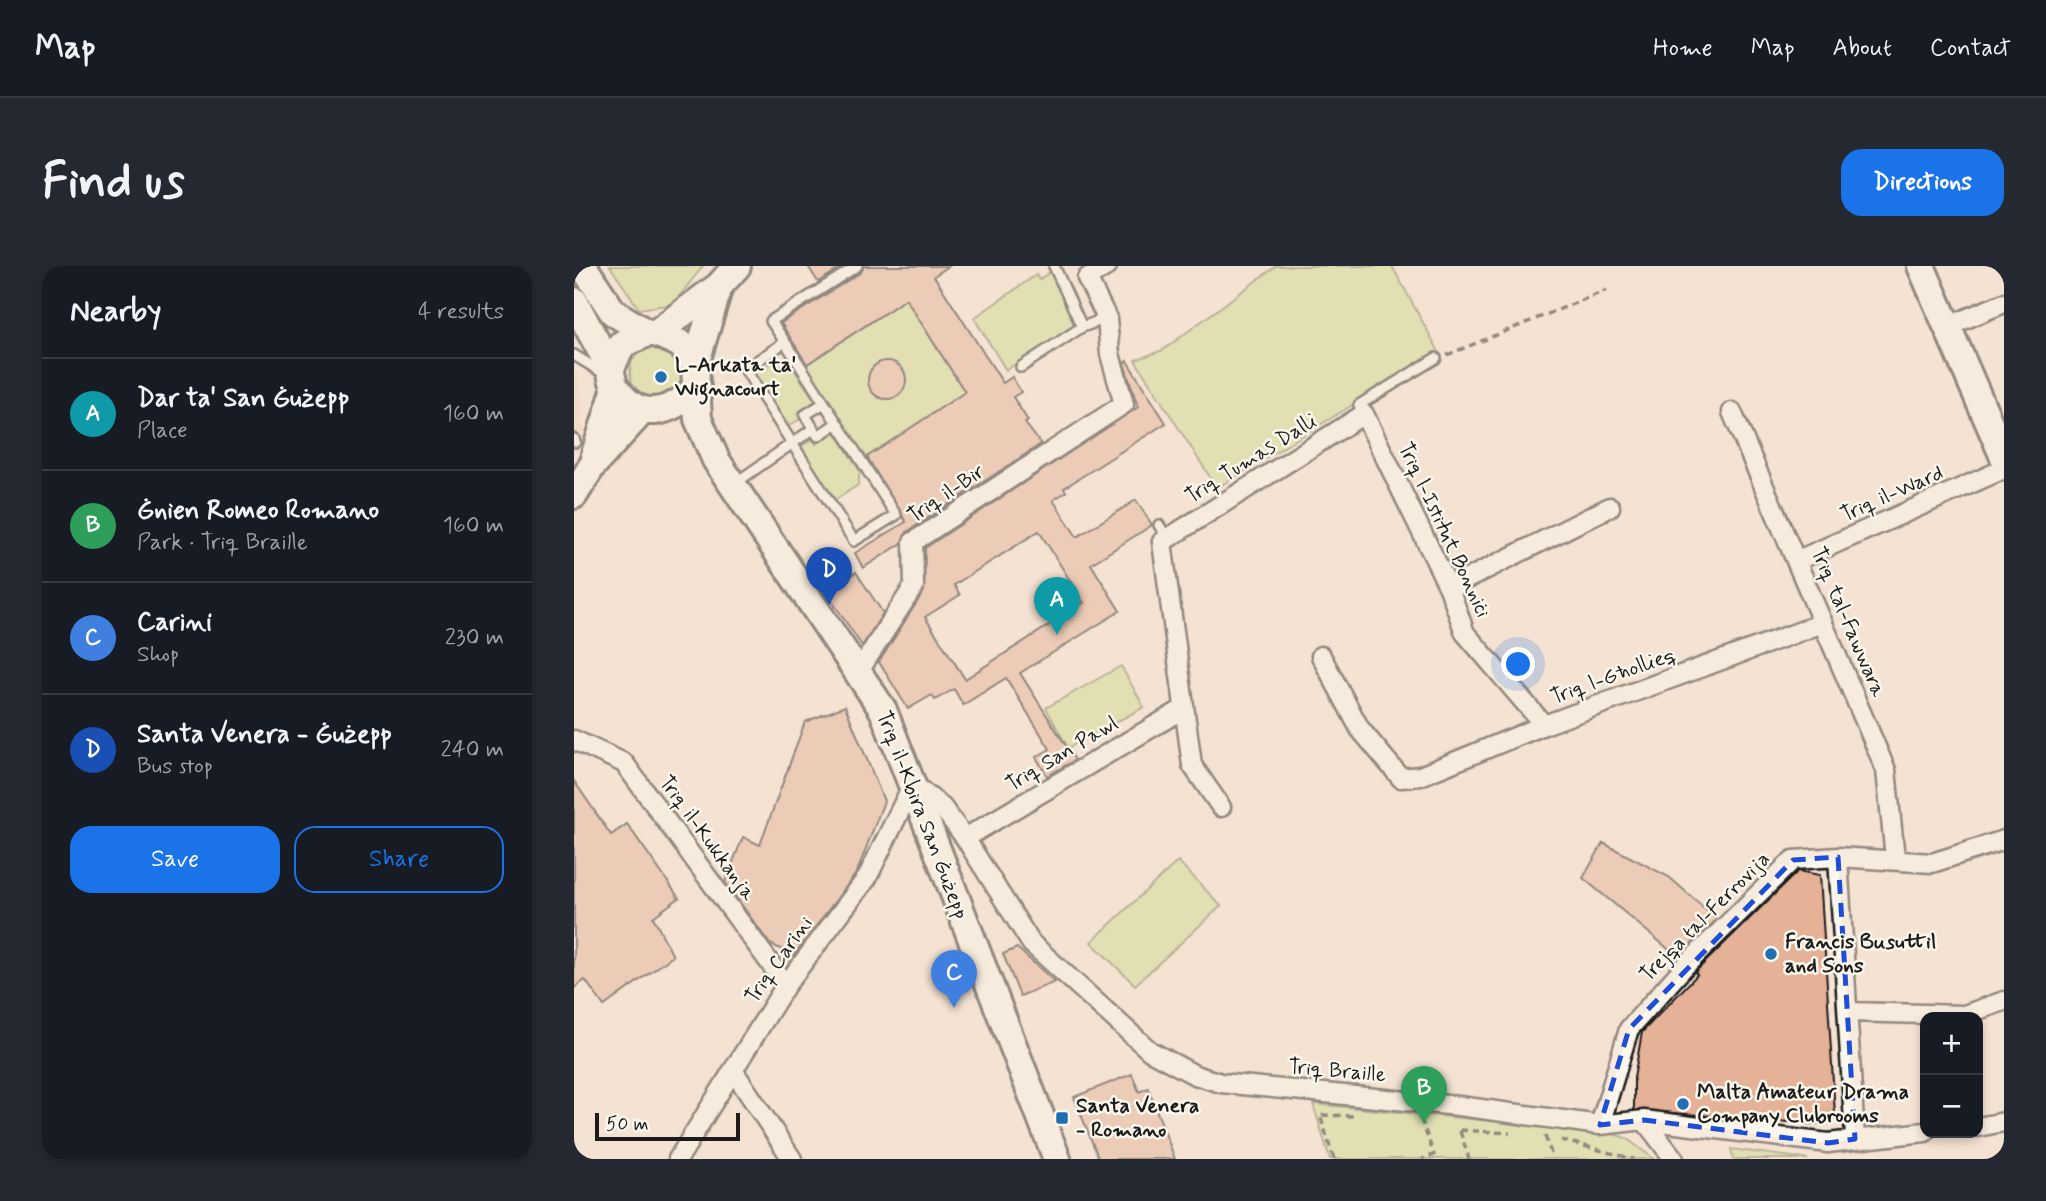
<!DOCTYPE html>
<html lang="en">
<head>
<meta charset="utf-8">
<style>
	body { margin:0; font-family:Mynerve,sans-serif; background:#242831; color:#f1f3f6 }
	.controls { position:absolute; right:21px; bottom:21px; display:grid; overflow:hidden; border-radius:14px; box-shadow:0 4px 10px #0003 }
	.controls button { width:63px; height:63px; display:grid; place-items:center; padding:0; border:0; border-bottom:2px solid #363941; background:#171b24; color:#f1f3f6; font:35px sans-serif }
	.scale { position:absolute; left:21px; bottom:18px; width:145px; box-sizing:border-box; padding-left:7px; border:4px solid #1c1c1c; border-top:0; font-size:19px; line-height:24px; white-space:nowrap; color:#1c1c1c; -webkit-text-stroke:5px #fbf7ec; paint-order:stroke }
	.you { position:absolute; left:945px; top:399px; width:24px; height:24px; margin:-18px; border:5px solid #fff; border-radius:50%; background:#1a73e8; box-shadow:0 0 0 10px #1a73e833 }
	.badge { display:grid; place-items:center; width:46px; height:46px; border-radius:50%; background:#1a73e8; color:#fff; font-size:23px; font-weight:700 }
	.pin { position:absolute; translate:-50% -58px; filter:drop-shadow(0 2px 4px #0008) }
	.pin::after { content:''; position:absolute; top:37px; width:24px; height:21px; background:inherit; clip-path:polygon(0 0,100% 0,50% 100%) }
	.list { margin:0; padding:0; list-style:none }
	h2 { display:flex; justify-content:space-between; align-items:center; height:91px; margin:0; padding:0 28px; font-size:30px }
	h2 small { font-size:23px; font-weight:400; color:#9ea1a6 }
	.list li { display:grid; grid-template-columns:46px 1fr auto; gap:21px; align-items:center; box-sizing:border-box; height:112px; padding:0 28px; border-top:2px solid #363941 }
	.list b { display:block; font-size:26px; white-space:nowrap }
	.list p { margin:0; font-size:23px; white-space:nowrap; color:#9ea1a6 }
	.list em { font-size:23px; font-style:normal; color:#9ea1a6 }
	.actions { display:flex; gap:14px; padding:21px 28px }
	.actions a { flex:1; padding:16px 0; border:2px solid #1a73e8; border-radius:21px; text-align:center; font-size:24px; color:#1a73e8 }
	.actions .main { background:#1a73e8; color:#fff }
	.map { position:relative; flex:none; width:1430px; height:893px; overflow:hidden; border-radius:21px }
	header { display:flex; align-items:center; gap:42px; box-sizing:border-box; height:98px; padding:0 35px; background:#171b24; border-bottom:2px solid #363941 }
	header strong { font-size:33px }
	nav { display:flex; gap:38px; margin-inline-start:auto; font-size:24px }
	.intro { display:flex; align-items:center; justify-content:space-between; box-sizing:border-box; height:168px; padding:0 42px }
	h1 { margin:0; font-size:49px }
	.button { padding:18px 32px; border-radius:21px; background:#1a73e8; color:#fff; font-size:24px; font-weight:700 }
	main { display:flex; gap:42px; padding:0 42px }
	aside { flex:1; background:#171b24; border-radius:21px; box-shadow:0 4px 10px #0003 }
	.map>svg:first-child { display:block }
	.built { fill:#f0d3c0 }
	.green { fill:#cddb8f; stroke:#747c56; stroke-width:2 }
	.building { fill:#e5b197; stroke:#1c1c1c; stroke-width:2; fill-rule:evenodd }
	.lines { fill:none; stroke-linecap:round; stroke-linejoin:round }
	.service-casing { stroke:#1c1c1c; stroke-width:14 }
	.minor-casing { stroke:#1c1c1c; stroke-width:23 }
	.secondary-casing { stroke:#1c1c1c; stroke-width:32 }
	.path { stroke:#1c1c1c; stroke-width:3.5; stroke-dasharray:7 5; stroke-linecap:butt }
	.service { stroke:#fbf7ec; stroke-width:9 }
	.minor { stroke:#fbf7ec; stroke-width:18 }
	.secondary { stroke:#fbf7ec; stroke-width:26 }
	.marked { fill:none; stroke:#1d4ed8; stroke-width:5; stroke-dasharray:14 9; stroke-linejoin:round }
	.poi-dot { fill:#1f6fb2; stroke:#fbf7ec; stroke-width:2.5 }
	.labels { text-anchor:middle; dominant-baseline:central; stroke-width:5; stroke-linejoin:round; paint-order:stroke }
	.poi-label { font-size:21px; font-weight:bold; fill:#1c1c1c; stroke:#fbf7ec; text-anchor:start }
	.street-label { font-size:21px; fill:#1c1c1c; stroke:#fbf7ec }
</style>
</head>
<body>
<header>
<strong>Map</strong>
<nav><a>Home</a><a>Map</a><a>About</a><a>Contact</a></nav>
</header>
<div class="intro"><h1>Find us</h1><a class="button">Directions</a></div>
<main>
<aside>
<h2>Nearby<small>4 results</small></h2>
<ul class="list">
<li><span class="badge" style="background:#0f9aa8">A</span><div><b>Dar ta' San Ġużepp</b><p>Place</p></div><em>160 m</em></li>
<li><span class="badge" style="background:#2e9e5b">B</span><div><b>Ġnien Romeo Romano</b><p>Park · Triq Braille</p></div><em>160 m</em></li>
<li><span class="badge" style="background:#3f7fe0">C</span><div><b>Carini</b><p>Shop</p></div><em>230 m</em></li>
<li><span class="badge" style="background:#1a4fb4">D</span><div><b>Santa Venera - Ġużepp</b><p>Bus stop</p></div><em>240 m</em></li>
</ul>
<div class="actions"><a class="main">Save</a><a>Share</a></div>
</aside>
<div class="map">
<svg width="1430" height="893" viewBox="0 0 1430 893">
	<rect width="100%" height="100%" fill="#f4e2d2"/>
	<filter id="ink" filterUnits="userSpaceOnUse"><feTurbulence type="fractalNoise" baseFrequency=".0143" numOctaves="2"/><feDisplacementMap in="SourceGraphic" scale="14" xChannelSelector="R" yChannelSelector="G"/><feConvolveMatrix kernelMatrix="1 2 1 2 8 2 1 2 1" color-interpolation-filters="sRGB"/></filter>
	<g filter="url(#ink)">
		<!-- built -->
		<path class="built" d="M0 105 5 115 10 172 0 189Z"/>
		<!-- green -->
		<path class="green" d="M36 0H129L99 38 65 43Z
			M702 0H818L865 86 643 222 561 94 589 84Z
			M476 6 502 59 432 104 400 52 462 9 465 14Z
			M332 33 391 126 291 192 232 99Z
			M56 106a26 26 0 1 1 52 0a26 26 0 1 1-52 0Z
			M202 93 215 96 241 135 223 147 226 153 213 161 179 108Z
			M261 166 286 205 284 219 261 234 226 181 239 173 242 178Z
			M547 400 570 441 494 482 472 442Z
			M604 595 647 640 561 719 517 676Z
			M739 838 1032 866 1052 872 1080 893H756Z
			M1157 883 1234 893H1159Z"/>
		<!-- building -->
		<path class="building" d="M234 0H270L244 16Z
			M290 0H375L360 10 429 117 438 111 447 126 439 131 454 155 451 157 467 178 333 266 328 277 289 302 281 287 332 256 293 191 391 126 332 33 233 98 207 57 287 6Z
			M294 114a19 19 0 1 1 38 0a19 19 0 1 1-38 0Z
			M553 95 592 157 490 222 492 226 479 234 503 271 562 234 578 259 517 298 546 345 446 407 501 494 473 510 462 491 476 483 432 412 389 439 380 423 361 434 358 429 334 443 305 396 350 325 351 282 564 141 550 97ZM465 265 510 337 391 413 351 351 386 329 380 319Z
			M282 306 309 347 288 380 252 326Z
			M271 440 310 535 283 606 220 689 196 678 151 616 169 571 186 579 231 456Z
			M0 515 37 569 53 558 105 632 79 651 99 690 30 740 11 714 0 722Z
			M1029 577 1095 611 1143 653 1104 691 1009 612Z
			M1224 605 1246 609 1261 848 1254 857 1240 858 1060 844V812L1068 766 1123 709 1121 706Z
			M443 682 481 716 446 730 429 688Z
			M558 808 565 826 574 822 601 893H525L500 831Z"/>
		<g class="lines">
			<!-- service casing -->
			<g class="service-casing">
				<path id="service" d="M480 0 508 61
					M211 76 171 103 280 275 322 249 211 76 197 55 283 0
					M0 89 31 108
					M447 101 508 61 533 52
					M250 137 231 149 244 170 263 157
					M790 148 785 139 862 92
					M0 173 1 176
					M160 218 239 163
					M585 259 593 272"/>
			</g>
			<!-- minor casing -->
			<g class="minor-casing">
				<path id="minor" d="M1372 61 1430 37
					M1158 146 1312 504 1321 592
					M1224 294 1430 203
					M875 322 1036 241
					M747 390 786 463 827 512 846 510 970 459 1249 357
					M285 405 340 320 339 276 550 138 536 88 533 52 513 12 533 0
					M0 474 50 497 212 719
					M647 541 618 499 588 276 790 148 875 322 891 367 970 459
					M391 572 609 443
					M1264 591 1281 873
					M1274 746 1390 749 1430 735
					M159 804 218 893
					M1070 854 1100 893
					M1026 859 1055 763 1111 700 1219 594 1264 591 1358 597 1430 574
					M1404 861 1430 856
					M104 893 212 719 293 612 339 518 368 541 391 572 457 677 576 785 621 809 647 817 885 840 1026 859 1070 854 1254 877 1351 866"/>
			</g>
			<!-- secondary casing -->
			<g class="secondary-casing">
				<path id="secondary" d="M9 0 39 46 73 67
					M1347 0 1430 191
					M0 35C11 56 22 76 34 97 38 105 37 115 42 122 66 159 99 146 123 121
					M82 67 145 20 163 0
					M121 99 145 20
					M37 102 48 78 73 67H82L107 78 121 99 124 153 142 194 309 444 483 893
					M21 188 42 122
					M0 229 18 200 69 144"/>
			</g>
			<!-- path -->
			<path class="path" d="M873 89 1033 24
				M847 853 860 889 848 893
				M886 864 936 867
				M886 865 895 893
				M971 870 979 893
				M987 874 1060 893
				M760 893 746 849 780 850"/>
			<!-- service -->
			<use href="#service" class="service"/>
			<!-- minor -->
			<use href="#minor" class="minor"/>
			<!-- secondary -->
			<use href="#secondary" class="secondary"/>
		</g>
	</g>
	<!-- marked area -->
	<path d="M0 0H1430V893H0ZM1264 591 1281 873 1254 877 1070 854 1026 859 1055 763 1219 594Z" fill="#f4e2d2" fill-opacity=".55" fill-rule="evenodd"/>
	<path class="marked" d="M1264 591 1281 873 1254 877 1070 854 1026 859 1055 763 1219 594Z"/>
	<!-- markers -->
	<g class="poi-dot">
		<circle cx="87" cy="111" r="7"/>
		<circle cx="1197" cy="688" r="7"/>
		<circle cx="1109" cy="838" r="7"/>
		<rect x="481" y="845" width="14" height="14" rx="3.5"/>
	</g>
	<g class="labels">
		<!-- poi labels -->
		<g class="poi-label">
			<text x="101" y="99">L-Arkata ta'<tspan x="101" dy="24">Wignacourt</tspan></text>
			<text x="1211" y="676">Francis Busuttil<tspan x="1211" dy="24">and Sons</tspan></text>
			<text x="1123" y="826">Malta Amateur Drama<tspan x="1123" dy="24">Company Clubrooms</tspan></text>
			<text x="502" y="840">Santa Venera<tspan x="502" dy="24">- Romano</tspan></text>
		</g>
		<!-- street labels -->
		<g class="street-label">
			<text transform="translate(677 193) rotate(-32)">Triq Tumas Dalli</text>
			<text transform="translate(372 228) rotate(-34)">Triq il-Bir</text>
			<text transform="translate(1318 228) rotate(-24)">Triq il-Ward</text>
			<text transform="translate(870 264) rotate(65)">Triq l-Istitut Bonniċi</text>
			<text transform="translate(1274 356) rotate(67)">Triq tal-Fawwara</text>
			<text transform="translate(1039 410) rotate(-20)">Triq l-Għollieq</text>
			<text transform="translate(488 488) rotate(-31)">Triq San Pawl</text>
			<text transform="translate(348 549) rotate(69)">Triq il-Kbira San Ġużepp</text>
			<text transform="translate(133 572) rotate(54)">Triq il-Kukkanja</text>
			<text transform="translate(1131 651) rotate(-45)">Trejqa tal-Ferrovija</text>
			<text transform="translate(205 694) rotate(-55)">Triq Carini</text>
			<text transform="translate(763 805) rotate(5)">Triq Braille</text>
		</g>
	</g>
</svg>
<div class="controls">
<button>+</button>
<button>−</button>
</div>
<div class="scale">50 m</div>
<div class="you"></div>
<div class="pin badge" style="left:483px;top:369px;background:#0f9aa8">A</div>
<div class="pin badge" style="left:850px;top:858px;background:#2e9e5b">B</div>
<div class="pin badge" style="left:380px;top:742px;background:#3f7fe0">C</div>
<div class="pin badge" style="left:255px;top:339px;background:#1a4fb4">D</div>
</div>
</main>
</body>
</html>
